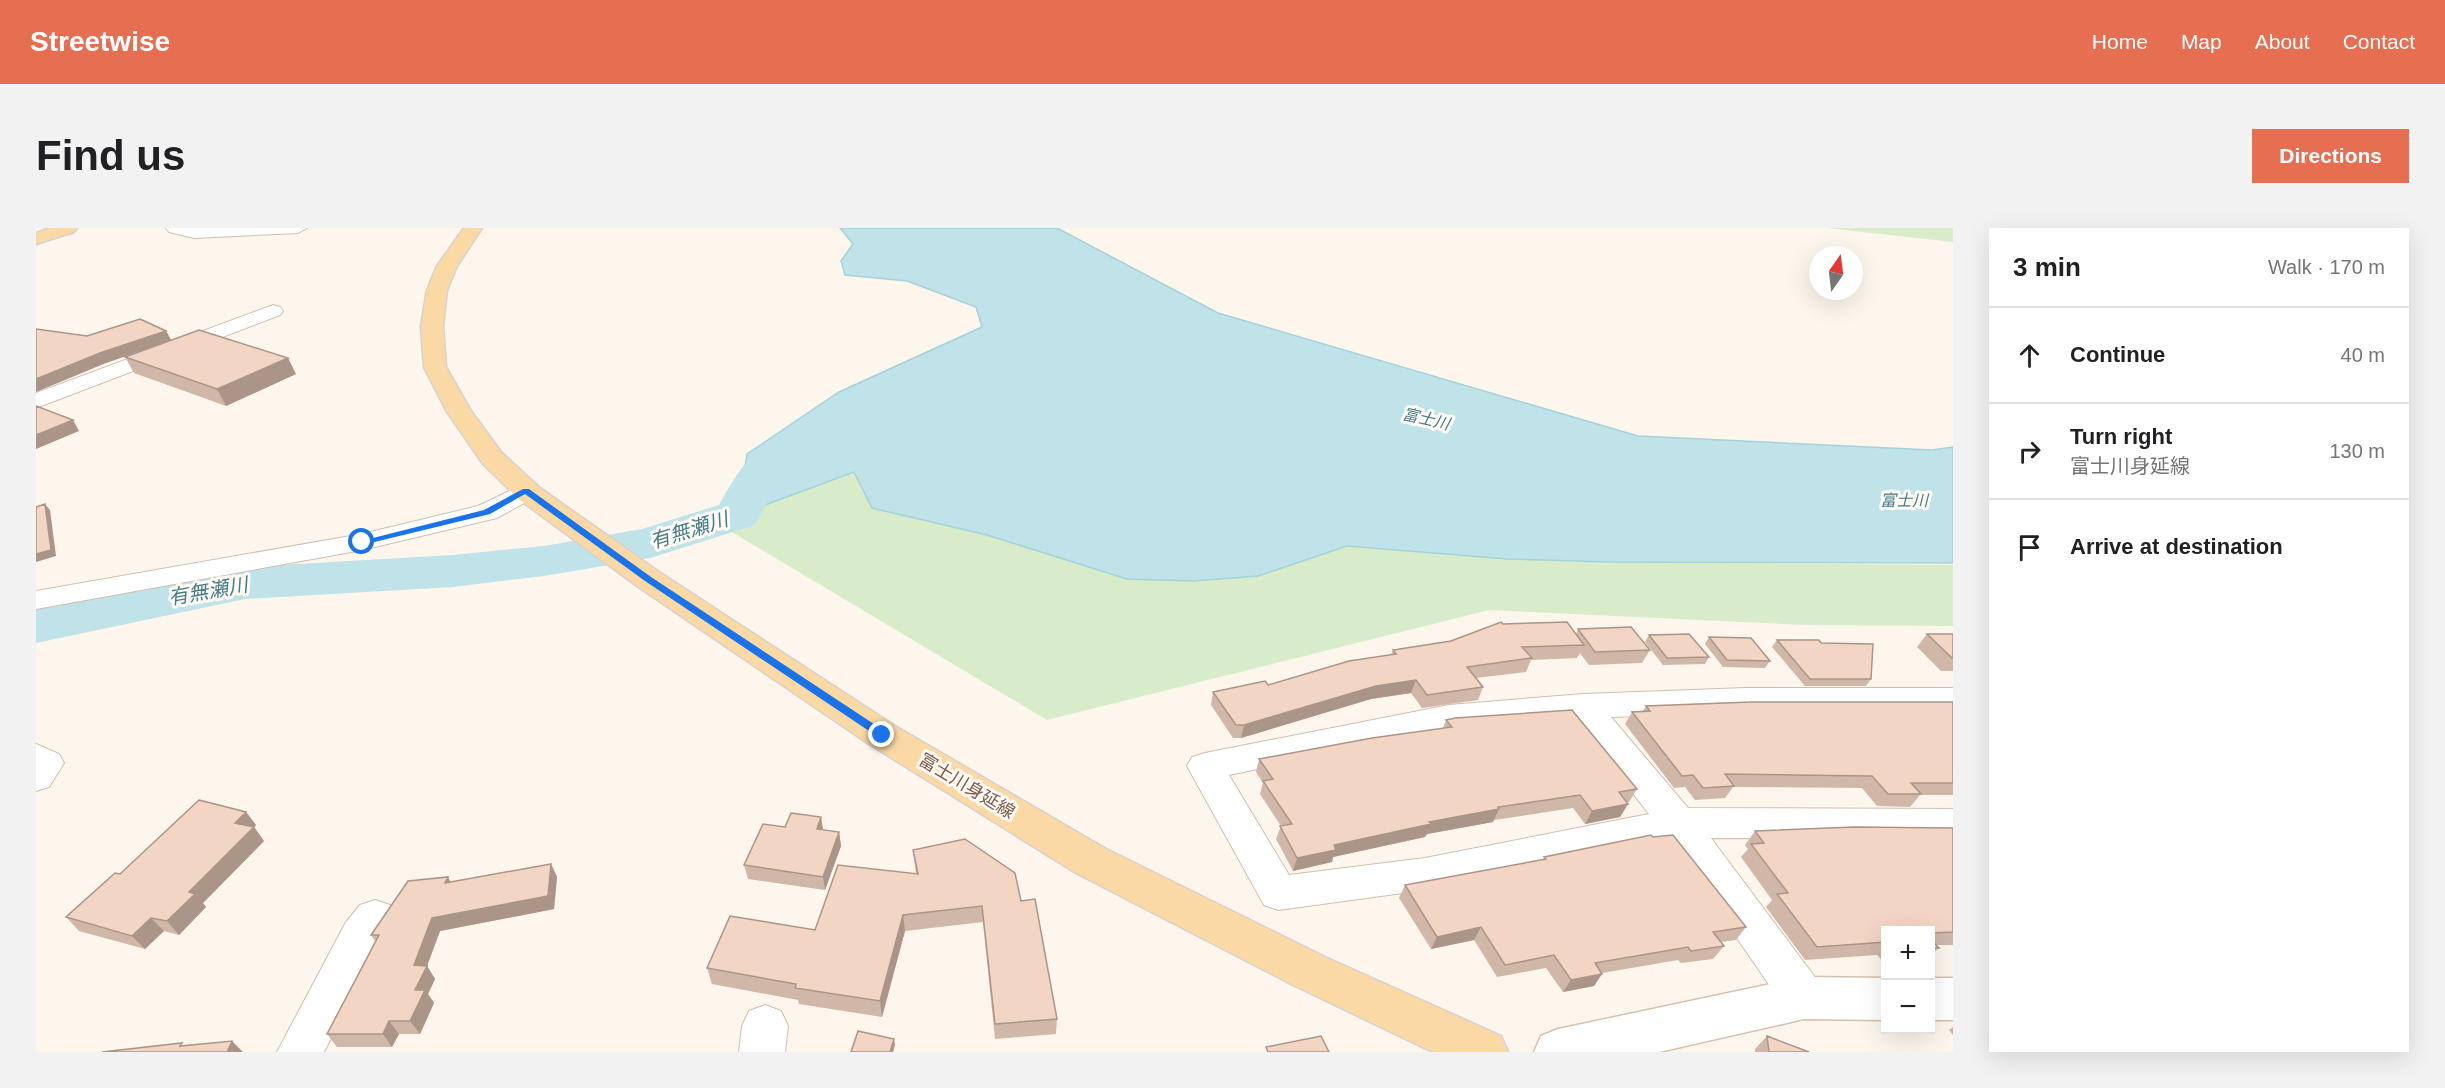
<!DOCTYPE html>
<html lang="en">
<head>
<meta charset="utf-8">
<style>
	body { margin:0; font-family:Helvetica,"Noto Sans JP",sans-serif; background:#f2f2f2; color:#202124 }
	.controls { position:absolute; right:18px; bottom:18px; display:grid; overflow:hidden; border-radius:0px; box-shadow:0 6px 24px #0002 }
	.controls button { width:54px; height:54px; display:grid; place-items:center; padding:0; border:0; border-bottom:2px solid #e0e0e0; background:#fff; color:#202124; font:30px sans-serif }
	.compass { position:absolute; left:1773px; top:18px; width:54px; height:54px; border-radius:50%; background:#fff; box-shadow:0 6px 24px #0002; rotate:14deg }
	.stop { position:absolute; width:18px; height:18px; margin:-14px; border:4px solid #1a73e8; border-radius:50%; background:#fff }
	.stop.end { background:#1a73e8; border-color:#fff; box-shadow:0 2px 6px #0008 }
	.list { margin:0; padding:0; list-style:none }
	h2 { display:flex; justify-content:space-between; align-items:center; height:78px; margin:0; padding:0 24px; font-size:26px }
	h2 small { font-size:20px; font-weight:400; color:#757577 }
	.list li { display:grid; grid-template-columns:39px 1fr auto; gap:18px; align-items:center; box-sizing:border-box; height:96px; padding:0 24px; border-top:2px solid #e0e0e0 }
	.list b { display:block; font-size:22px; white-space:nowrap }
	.list p { margin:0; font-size:20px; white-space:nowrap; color:#757577 }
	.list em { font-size:20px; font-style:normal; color:#757577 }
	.icon { flex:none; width:33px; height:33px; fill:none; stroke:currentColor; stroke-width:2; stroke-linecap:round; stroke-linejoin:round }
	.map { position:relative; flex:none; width:1917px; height:824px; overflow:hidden; border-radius:0px }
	header { display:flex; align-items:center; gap:36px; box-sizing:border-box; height:84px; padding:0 30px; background:#e76f51; color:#fff }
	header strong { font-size:28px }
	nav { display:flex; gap:33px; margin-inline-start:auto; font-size:21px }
	.intro { display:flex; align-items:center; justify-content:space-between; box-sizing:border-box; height:144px; padding:0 36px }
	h1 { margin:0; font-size:42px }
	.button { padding:15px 27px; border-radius:0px; background:#e76f51; color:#fff; font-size:21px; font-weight:700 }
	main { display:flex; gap:36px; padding:0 36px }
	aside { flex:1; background:#fff; border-radius:0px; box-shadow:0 6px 24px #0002 }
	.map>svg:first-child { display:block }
	.green { fill:#d8ecc9 }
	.water { fill:#bfe3e8; stroke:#a5d3da; stroke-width:1.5 }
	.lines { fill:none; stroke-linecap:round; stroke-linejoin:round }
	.river { fill:#bfe3e8; fill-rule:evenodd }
	.street-casing { stroke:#d1beb0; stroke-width:2 }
	.secondary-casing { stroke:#d6c0b0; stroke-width:3 }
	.primary-casing { stroke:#dad1cd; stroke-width:3 }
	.street { fill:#fff; fill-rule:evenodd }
	.secondary { fill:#fff; fill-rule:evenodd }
	.primary { fill:#fbd9a5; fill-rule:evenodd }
	.wall { fill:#d1b7a8 }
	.shaded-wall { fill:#aa9588 }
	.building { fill:#f3d5c3; stroke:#aa9588; stroke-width:1.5 }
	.route { fill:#1a73e8 }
	.labels { text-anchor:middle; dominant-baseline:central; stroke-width:6; stroke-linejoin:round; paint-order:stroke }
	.far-water-label { font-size:16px; font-style:italic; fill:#437c86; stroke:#fffaf3 }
	.street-label { font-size:18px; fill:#7a5c4d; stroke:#fffaf3 }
	.water-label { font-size:20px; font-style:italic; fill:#437c86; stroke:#fffaf3 }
</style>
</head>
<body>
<header>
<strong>Streetwise</strong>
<nav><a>Home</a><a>Map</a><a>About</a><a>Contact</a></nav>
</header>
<div class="intro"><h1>Find us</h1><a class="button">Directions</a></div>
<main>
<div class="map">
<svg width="1917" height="824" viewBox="0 0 1917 824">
	<rect width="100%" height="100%" fill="#fdf6ec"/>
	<!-- green -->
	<path class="green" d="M1792 0H1917V14Z
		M818 244 1091 351 1157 353 1222 348 1311 318 1692 335 1917 337V398L1769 397 1453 382 1011 492 679 294Z"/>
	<!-- water -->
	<path class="water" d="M804 0H1021L1182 85 1602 208 1896 222 1917 219V335L1575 334 1471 331 1311 318 1222 348 1157 353 1091 351 951 307 836 280 818 244 702 287 711 226 803 164 946 99 940 79 871 53 809 47 805 33 817 16Z"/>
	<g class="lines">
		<!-- river -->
		<path class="river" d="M744 212 760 216 766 225 741 256 719 297 614 330 508 348 417 359 209 371 0 415V379L209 339 417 327 508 318 606 301 683 277C698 251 714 219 744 212Z"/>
		<!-- street casing -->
		<g class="street-casing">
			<path id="street" d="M130 0H271L262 5 158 10 133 4Z
				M237 77 244 79 247 83 244 87 0 180V165Z
				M490 255 499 257 503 263 499 269 461 290 326 322 0 381V363L326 306 442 278Z
				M1710 460H1917V484H1710L1575 489 1652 580 1917 581V611L1675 610 1784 756 1790 770 1784 784 1768 790 1752 784 1633 612 1389 662 1242 682 1228 677 1151 538 1156 529 1169 525 1413 477 1547 466ZM1538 491 1613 586 1389 630 1253 647 1193 547 1413 501Z
				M0 516 23 526 28 535 13 559 0 563Z
				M339 672 354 677 360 690 343 716 288 824H241L310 694 324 677Z
				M729 777 745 783 752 798 749 824H703L706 798 713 783Z"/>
		</g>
		<!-- secondary casing -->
		<g class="secondary-casing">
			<path id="secondary" d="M1768 749 1850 750V792L1768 791 1623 824H1498L1505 808 1522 801Z
				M1894 750H1917V792H1894Z"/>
		</g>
		<!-- primary casing -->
		<g class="primary-casing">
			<path id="primary" d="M14 0H41L38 4 0 16V5Z
				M428 0H446L421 38 411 62 407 98 410 139 435 183 465 224 504 260 623 344 859 498 1070 621 1289 729 1465 808 1472 824H1397L1257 757 1040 645 833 516 601 358 484 272 447 236 411 184 388 139 385 98 391 62 401 38Z"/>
		</g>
		<!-- street -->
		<use href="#street" class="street"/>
		<!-- secondary -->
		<use href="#secondary" class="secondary"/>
		<!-- primary -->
		<use href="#primary" class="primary"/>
	</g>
	<!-- wall -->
	<path class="wall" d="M130 103 135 112 260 146 190 178 98 145 89 129 106 122 70 135 51 108Z
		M1467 396 1540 406 1542 401 1614 422 1606 435 1553 437 1544 425 1541 430 1495 432 1490 444 1440 450 1447 459 1442 472 1386 480 1375 465 1335 471 1205 510H1197L1175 477 1177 464 1232 457 1355 427 1357 422 1415 413Z
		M1891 406H1917V443H1905L1881 419Z
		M1613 407 1673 429 1669 436 1627 437 1609 414Z
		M1673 409 1734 433 1729 440 1687 439 1669 416Z
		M1741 412 1785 415 1835 451 1830 458H1769L1736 419Z
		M1917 474V567H1884L1874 579 1841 578 1826 560 1697 559 1689 570 1659 572 1649 559 1638 560 1589 496 1596 484 1607 483 1610 478Z
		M1410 492 1601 561 1593 574H1590L1592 576 1584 589 1549 596 1537 580 1458 592 1457 594 1391 606 1389 609 1297 629 1296 634 1257 643 1240 611 1245 598 1224 566 1227 555 1220 544 1223 531 1407 500Z
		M210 584 220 597 218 599 228 613 167 675 170 679 143 707 128 703 109 721 43 703 30 689 84 646Z
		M785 589 787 602 803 604 805 618 789 662 712 651 708 637 749 599Z
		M1917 600V717H1900L1903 720 1894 727V702H1850V736L1841 727 1769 732 1730 679 1736 672 1705 629 1712 621 1709 617 1719 603Z
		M877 622 985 673 1021 791 1020 806 959 811 947 694 869 703 846 789 763 776 762 772 676 756 671 740 779 702 880 646Z
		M1508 629 1710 699 1700 712 1685 714 1688 718 1677 731 1645 735 1642 732 1566 745 1558 758 1527 764 1510 740 1461 749 1438 712 1395 721 1363 670 1369 657 1506 632Z
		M515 636 521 649 518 681 404 703 391 738 399 751 392 766 398 775 384 806H363L356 819H301L291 806 339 713 335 707 415 654Z
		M1917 799V807L1913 802Z
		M1731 808 1773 824H1719V821Z"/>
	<!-- shaded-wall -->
	<path class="shaded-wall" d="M130 103 135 112 70 135 0 164V151L64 125Z
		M252 130 260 146 190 178 181 161Z
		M37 192 43 203 0 221V207Z
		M9 276 14 282 20 328 0 334V326Z
		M1380 452 1375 465 1335 471 1205 510 1208 497 1340 458Z
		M1592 576 1584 589 1549 596 1556 583Z
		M1463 581 1457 594 1391 606 1389 609 1297 629 1296 634 1257 643 1261 630 1298 617 1393 594Z
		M210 584 220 597 209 608 199 595Z
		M785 589 787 603 781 601Z
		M218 599 228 613 167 675 170 679 143 707 131 693 153 664Z
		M803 604 805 618 789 662 787 649Z
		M515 636 521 649 518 681 404 703 391 738 399 751 392 766 398 775 384 806 374 793 379 762 378 737 396 690Z
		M412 649 419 662 409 655Z
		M867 687 869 703 846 789 844 773Z
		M115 690 128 703 109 721 96 708Z
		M1445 699 1438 712 1395 721 1401 709Z
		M1566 746 1558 758 1527 764 1535 752Z
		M353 793 363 806 356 819 347 806Z
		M858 811 859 817 857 824H854Z
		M196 813 207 824H191Z"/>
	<!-- building -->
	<path class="building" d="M104 91 130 103 64 125 0 151V101L51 108Z
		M163 102 252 130 181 161 89 129Z
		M0 178 37 192 0 207Z
		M9 276 15 322 0 326V279Z
		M1465 394 1467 396 1531 394 1548 417 1486 419 1496 430 1431 439 1447 459 1391 467 1380 452 1340 458 1208 497H1200L1177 464 1229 453 1232 457 1313 433 1360 426 1357 422 1415 413Z
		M1595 399 1614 422 1559 424 1542 401Z
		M1653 406 1673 429 1631 430 1613 407Z
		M1891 406H1917V430H1916Z
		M1673 409 1715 410 1734 433 1691 432Z
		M1741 412H1783L1785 415 1837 416 1835 451H1774Z
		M1715 474H1917V555H1875L1885 566H1852L1836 548 1689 546 1698 558 1667 560 1657 547 1646 548 1596 484 1614 483 1610 478Z
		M1536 482 1601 561 1583 564 1592 576 1556 583 1544 567 1462 579 1463 581 1393 594 1395 596 1298 617 1300 622 1261 630 1244 598 1256 596 1227 553 1237 551 1223 531 1336 510 1416 499 1410 492 1419 490Z
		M163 572 210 584 199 595 218 599 153 664 159 666 131 693 115 690 96 708 30 689 79 645 84 646Z
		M755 585 785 589 781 601 803 604 787 649 708 637 727 596 749 599Z
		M1818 599 1917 600V704L1894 705V702H1850V714L1781 719 1741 666 1752 665 1715 616 1728 615 1719 603Z
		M1615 607 1617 609 1637 607 1710 699 1677 704 1688 718 1655 723 1652 719 1559 735 1566 746 1535 752 1518 727 1469 737 1445 699 1401 709 1369 657 1510 631 1508 629Z
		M929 611 979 645 985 673 999 671 1021 791 959 796 946 678 867 687 844 773 759 760 760 756 671 740 694 688 779 702 802 637 882 646 877 622Z
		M515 636 512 668 396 690 378 737 391 738 379 762H389L374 793H353L347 806H291L343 707H335L372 653 412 649 409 655Z
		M1894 711 1903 720H1894Z
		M822 803 858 811 854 824H815Z
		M1285 808 1293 824H1232L1230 819Z
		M1731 808 1773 824H1733Z
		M196 813 191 824H66L146 815 144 818Z"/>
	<!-- route -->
	<path class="route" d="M487 261H493L615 349 850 504V509H842L609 353 489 266 454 286 326 317 321 314 448 282Z"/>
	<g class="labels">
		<!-- far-water labels -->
		<g class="far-water-label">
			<text transform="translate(1390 191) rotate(13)">富士川</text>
			<text x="1868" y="272">富士川</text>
		</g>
		<!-- street labels -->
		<g class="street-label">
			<text transform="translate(931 558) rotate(31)">富士川身延線</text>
		</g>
		<!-- water labels -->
		<g class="water-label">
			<text transform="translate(653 302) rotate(-17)">有無瀬川</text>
			<text transform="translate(172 363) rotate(-10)">有無瀬川</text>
		</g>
	</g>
</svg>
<div class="controls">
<button>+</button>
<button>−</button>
</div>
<svg class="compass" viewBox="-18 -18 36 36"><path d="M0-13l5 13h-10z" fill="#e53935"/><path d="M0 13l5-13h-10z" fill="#757577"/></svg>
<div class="stop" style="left:326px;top:314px"></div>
<div class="stop end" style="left:846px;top:507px"></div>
</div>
<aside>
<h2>3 min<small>Walk · 170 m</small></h2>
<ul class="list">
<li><svg class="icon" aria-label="ahead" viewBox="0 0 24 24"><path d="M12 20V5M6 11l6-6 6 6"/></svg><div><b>Continue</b></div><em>40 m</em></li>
<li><svg class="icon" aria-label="right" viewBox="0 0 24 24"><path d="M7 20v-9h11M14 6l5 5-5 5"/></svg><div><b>Turn right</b><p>富士川身延線</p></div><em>130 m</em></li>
<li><svg class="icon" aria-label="arrive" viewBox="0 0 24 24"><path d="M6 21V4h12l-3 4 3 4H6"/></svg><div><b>Arrive at destination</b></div></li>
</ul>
</aside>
</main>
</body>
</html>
